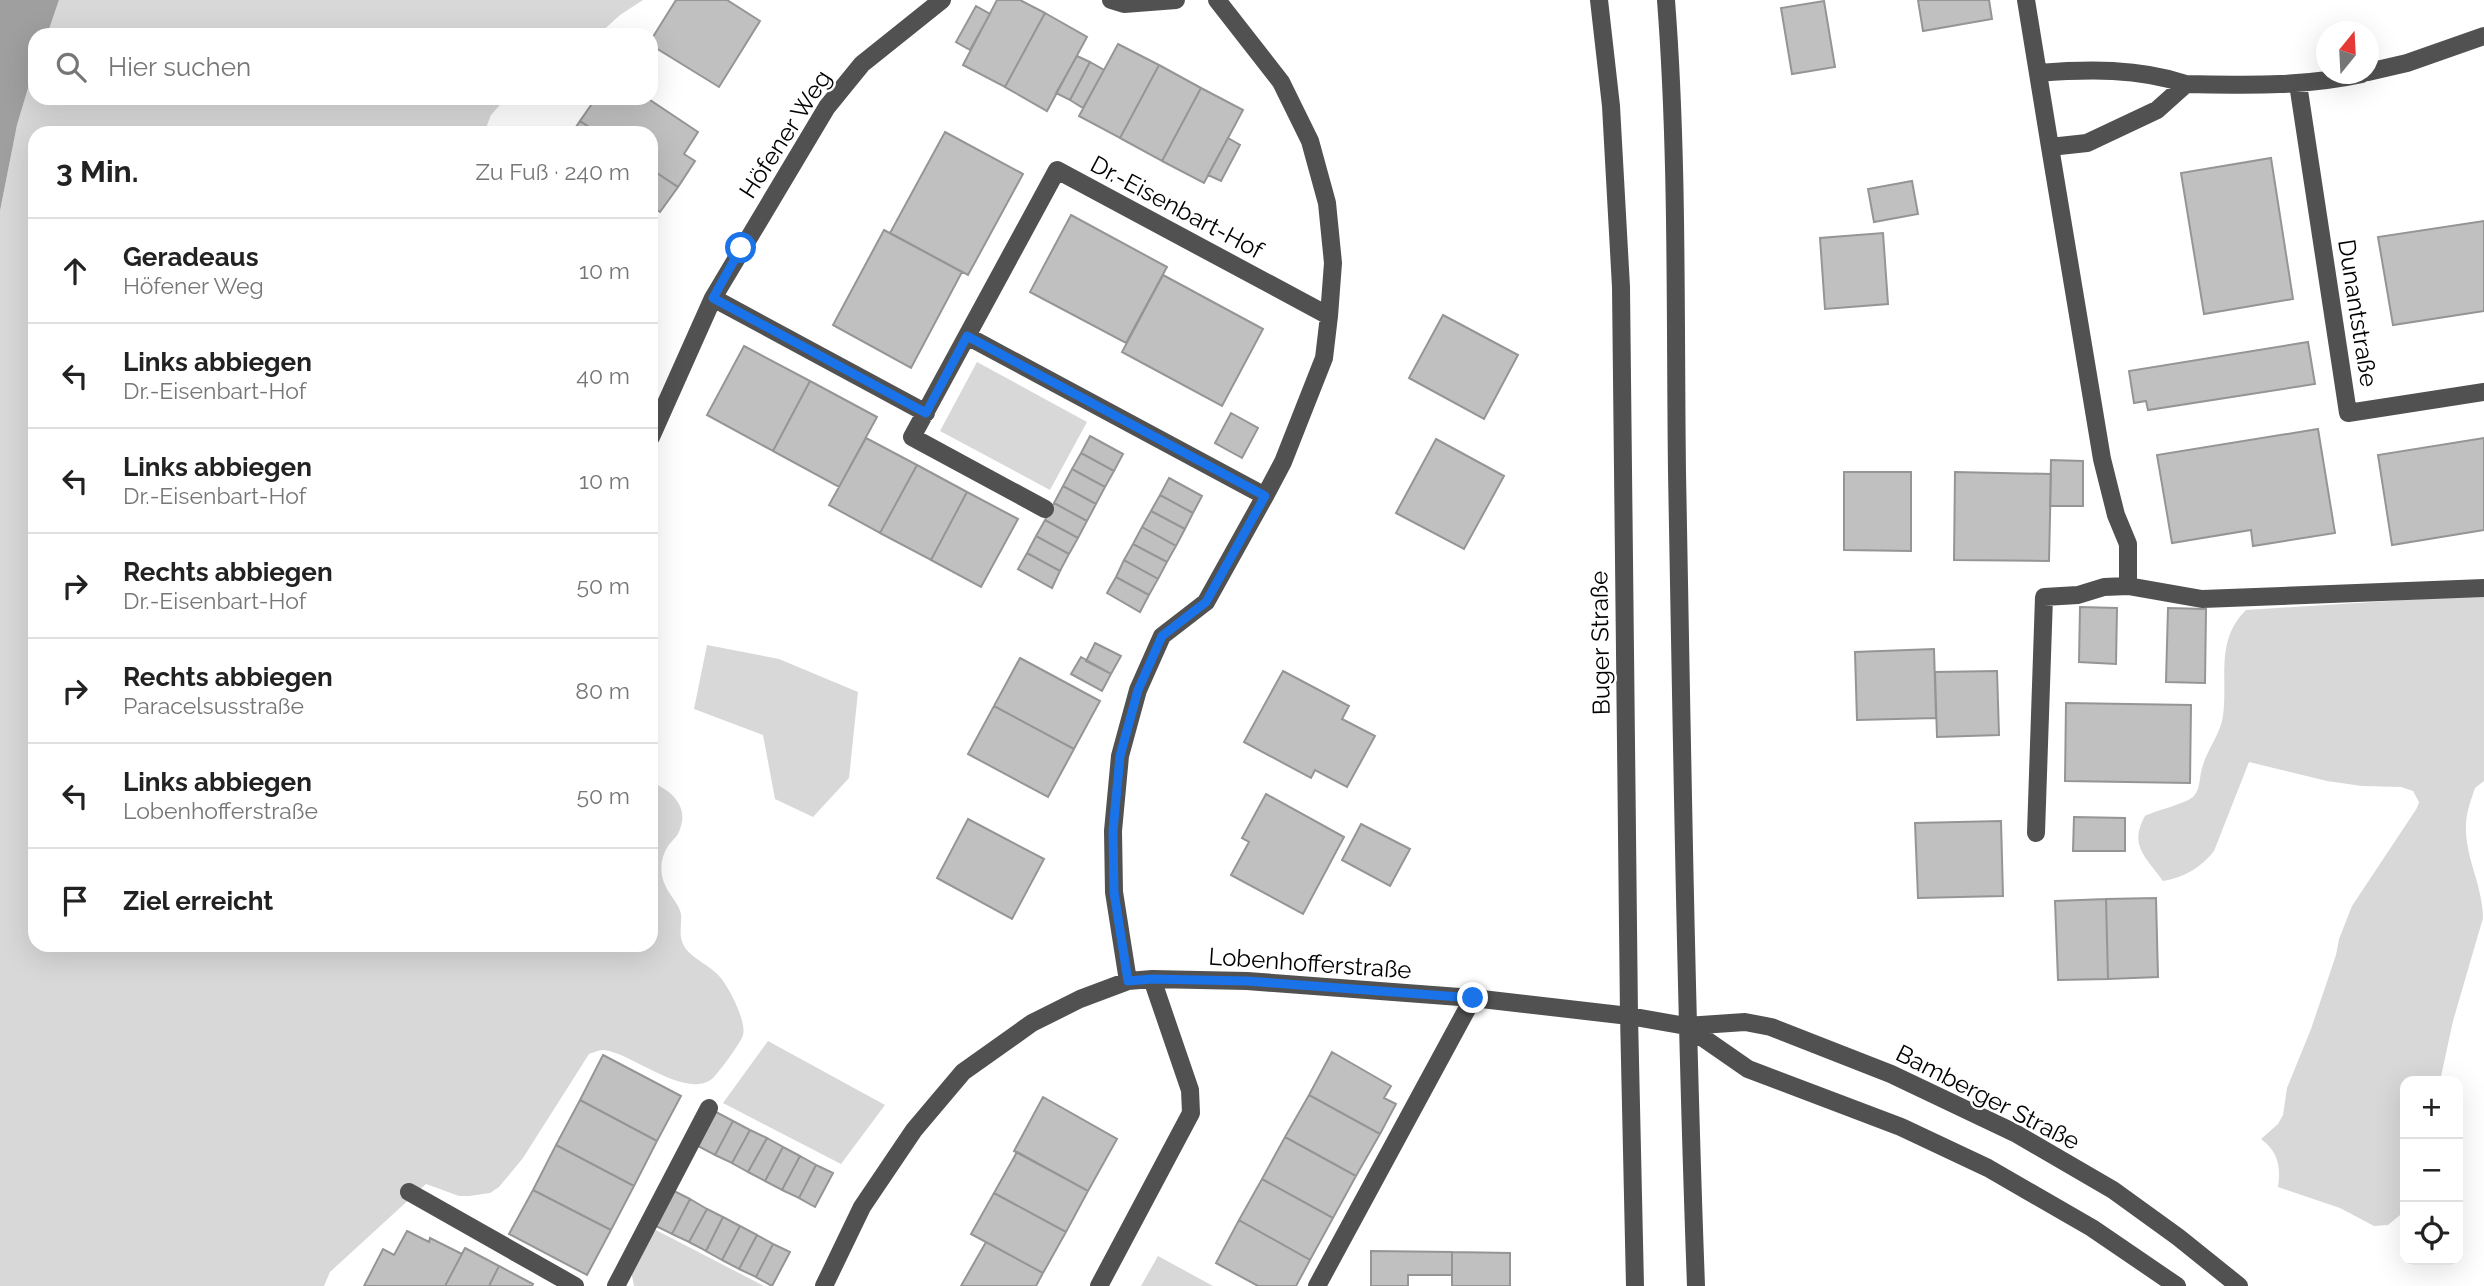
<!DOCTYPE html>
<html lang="de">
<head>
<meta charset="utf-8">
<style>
	body { margin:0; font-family:Raleway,sans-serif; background:#f2f2f2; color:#222 }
	.controls { position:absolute; right:21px; bottom:21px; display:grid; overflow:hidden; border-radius:14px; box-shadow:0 7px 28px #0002 }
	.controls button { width:63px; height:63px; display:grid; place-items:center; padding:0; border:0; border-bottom:2px solid #e0e0e0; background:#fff; color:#222; font:35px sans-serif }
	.compass { position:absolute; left:2316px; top:21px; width:63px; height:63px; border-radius:50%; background:#fff; box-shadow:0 7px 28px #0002; rotate:18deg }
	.stop { position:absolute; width:21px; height:21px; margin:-16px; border:5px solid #1a73e8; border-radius:50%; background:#fff }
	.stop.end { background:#1a73e8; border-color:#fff; box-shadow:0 2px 7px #0008 }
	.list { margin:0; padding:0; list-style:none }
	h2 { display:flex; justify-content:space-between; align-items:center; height:91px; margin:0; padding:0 28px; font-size:30px }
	h2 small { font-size:23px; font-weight:400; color:#767676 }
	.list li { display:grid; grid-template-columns:46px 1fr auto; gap:21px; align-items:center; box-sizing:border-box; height:105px; padding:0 28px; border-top:2px solid #e0e0e0 }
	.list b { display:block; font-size:26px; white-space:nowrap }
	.list p { margin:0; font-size:23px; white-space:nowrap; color:#767676 }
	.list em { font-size:23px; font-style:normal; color:#767676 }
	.icon { flex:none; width:38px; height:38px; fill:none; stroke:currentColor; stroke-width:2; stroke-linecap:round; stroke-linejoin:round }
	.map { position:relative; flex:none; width:2484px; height:1286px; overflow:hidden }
	.search { position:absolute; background:#fff; box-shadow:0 7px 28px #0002; left:28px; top:28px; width:630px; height:77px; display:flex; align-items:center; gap:18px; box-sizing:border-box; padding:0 24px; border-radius:21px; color:#767676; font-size:26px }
	.panel { position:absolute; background:#fff; box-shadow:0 7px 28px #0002; left:28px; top:126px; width:630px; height:826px; border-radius:21px }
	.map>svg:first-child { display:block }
	.green { fill:#d8d8d8 }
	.water { fill:#9f9f9f }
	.building { fill:#c0c0c0; stroke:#959595; stroke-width:2 }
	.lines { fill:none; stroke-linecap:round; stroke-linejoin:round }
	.minor { stroke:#515151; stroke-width:18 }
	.route { stroke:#1a73e8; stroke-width:9 }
	.labels { text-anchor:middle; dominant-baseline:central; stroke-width:5; stroke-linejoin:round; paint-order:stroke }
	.street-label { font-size:24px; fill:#000; stroke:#fff }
</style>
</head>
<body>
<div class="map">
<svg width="2484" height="1286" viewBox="0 0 2484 1286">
	<rect width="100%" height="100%" fill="#fff"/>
	<!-- green -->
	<path class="green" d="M59 0H643L620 15 598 35H47Z
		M35 65V98H506L491 115 484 133H35V945H651V782C671 790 689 806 680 829 678 837 672 840 668 846 660 858 659 874 666 887 670 896 679 904 681 914 682 925 678 935 684 946 690 957 707 964 716 973 727 982 747 1021 743 1035 740 1044 720 1071 713 1078 687 1101 632 1053 604 1050 599 1050 595 1052 589 1054L523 1158 499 1187 490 1193 469 1196H459L426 1184 330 1272 324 1286H0V211L17 125Z
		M977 362 1087 422 1050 490 940 431Z
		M2484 595V781L2475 788C2471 800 2466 813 2466 826 2465 858 2483 886 2483 918L2453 1021 2440 1081H2405V1211L2388 1225 2374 1226 2340 1208 2278 1187C2281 1166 2278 1152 2261 1139L2278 1124 2283 1115 2287 1088 2311 1029 2336 955 2339 939 2352 906 2417 808 2419 802 2413 791 2401 787 2362 786 2327 781 2249 762 2214 851C2202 867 2183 878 2163 881 2147 858 2128 846 2145 816 2157 810 2188 803 2194 796 2201 788 2199 775 2203 765 2208 748 2220 735 2223 716 2228 678 2215 640 2246 610Z
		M707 645 779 659 858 692 849 778 813 817 775 799 763 735 694 709Z
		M768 1041 885 1105 841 1164 723 1103Z
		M652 1228 764 1286H634L631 1271Z
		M1158 1256 1213 1286H1141Z"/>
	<!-- water -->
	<path class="water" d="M0 0H59L47 35H35V65L17 125 0 211Z"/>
	<!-- building -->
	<path class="building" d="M676 0H727L760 21 719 87 651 45V40Z
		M997 0H1020L1045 13 1005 87 963 65Z
		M1918 0H1989L1992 19 1923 31Z
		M1824 1 1835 67 1792 74 1781 8Z
		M976 6 990 14 970 50 956 42Z
		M1045 13 1087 37 1047 111 1005 87Z
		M1118 44 1159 65 1120 138 1079 116Z
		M1077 56 1090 62 1070 100 1056 93Z
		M1090 62 1104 70 1083 108 1070 100Z
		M1159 65 1201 88 1162 161 1120 138Z
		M1201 88 1243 110 1204 183 1162 161Z
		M596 98H602L607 102 610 98H647L698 132 684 154 695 161 678 187 651 169V133H598L580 121Z
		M580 121 598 133H572Z
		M945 132 1023 174 968 275 890 233Z
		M1228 138 1240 145 1221 181 1208 175Z
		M2271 158 2293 299 2204 314 2181 173Z
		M651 169 678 187 660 212 651 206Z
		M1912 181 1918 214 1874 222 1868 189Z
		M1071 215 1167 267 1126 343 1030 292Z
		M2484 221V311L2393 325 2378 237Z
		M884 230 962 272 911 368 833 325Z
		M1883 233 1888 304 1825 309 1820 238Z
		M1163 275 1263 329 1222 406 1122 352Z
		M1443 315 1518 355 1484 419 1409 378Z
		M2308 342 2315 384 2148 410 2146 401 2134 403 2129 371Z
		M744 346 810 381 773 451 707 415Z
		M810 381 877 417 839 487 773 451Z
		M1231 413 1258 428 1242 458 1215 443Z
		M2318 429 2335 533 2253 546 2251 530 2172 543 2157 455Z
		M1090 436 1123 454 1114 471 1081 453Z
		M866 438 917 465 880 533 829 505Z
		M2484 438V530L2392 545 2378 455Z
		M1436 439 1504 476 1464 549 1396 513Z
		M1081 453 1114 471 1105 487 1072 469Z
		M2051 460 2083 461V506H2050Z
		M917 465 967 492 931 560 880 533Z
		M1072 469 1105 487 1096 504 1063 486Z
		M1844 472H1911V551L1844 550Z
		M1955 472 2051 474 2049 561 1954 560Z
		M1169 478 1202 496 1193 513 1160 495Z
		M1063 486 1096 504 1087 521 1054 503Z
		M967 492 1018 519 981 587 931 560Z
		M1160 495 1193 513 1185 529 1151 511Z
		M1054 503 1087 521 1078 538 1045 520Z
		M1151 511 1185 529 1176 546 1142 527Z
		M1045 520 1078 538 1069 554 1036 536Z
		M1142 527 1176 546 1167 562 1133 544Z
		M1036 536 1069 554 1060 571 1027 553Z
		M1133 544 1167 562 1158 579 1124 560Z
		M1027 553 1060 571 1052 588 1018 569Z
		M1124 560 1158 579 1149 595 1116 577Z
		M1116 577 1149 595 1140 612 1107 593Z
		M2080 607 2117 608 2116 664 2079 662Z
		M2168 608 2206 609 2205 683 2166 682Z
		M1095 643 1121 656 1111 674 1086 661Z
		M1934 649 1936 718 1857 720 1855 652Z
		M1081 657 1111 674 1102 691 1071 674Z
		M1020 658 1100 701 1074 749 994 706Z
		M1283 671 1349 706 1342 719 1375 736 1347 787 1315 770 1311 778 1244 742Z
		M1997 671 1999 735 1937 737 1935 672Z
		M2066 703 2191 705 2190 783 2065 781Z
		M994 706 1074 749 1048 797 968 754Z
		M1266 794 1344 837 1303 914 1231 875 1249 842 1242 838Z
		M2074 817 2125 818V851H2073Z
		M968 819 1044 859 1012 919 937 878Z
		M2001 821 2003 896 1918 898 1915 823Z
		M1361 824 1410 849 1390 886 1342 860Z
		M2156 898 2158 977 2108 979 2106 899Z
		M2106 899 2108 979 2058 980 2055 901Z
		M1332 1052 1391 1086 1384 1098 1396 1104 1380 1134 1309 1095Z
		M603 1055 681 1096 657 1141 580 1100Z
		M1309 1095 1380 1134 1356 1176 1285 1137Z
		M1043 1097 1117 1139 1088 1191 1014 1151Z
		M580 1100 657 1141 634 1186 556 1145Z
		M716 1112 733 1121 715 1155 698 1146Z
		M733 1121 750 1130 732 1163 715 1155Z
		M750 1130 767 1138 748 1172 732 1163Z
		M1285 1137 1356 1176 1333 1218 1262 1179Z
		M767 1138 783 1147 765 1181 748 1172Z
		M556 1145 634 1186 611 1230 533 1190Z
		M783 1147 800 1156 782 1190 765 1181Z
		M1017 1152 1088 1191 1066 1232 994 1193Z
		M800 1156 816 1165 799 1198 782 1190Z
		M816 1165 833 1173 815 1207 799 1198Z
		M1262 1179 1333 1218 1310 1260 1239 1220Z
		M533 1190 611 1230 587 1275 509 1234Z
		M674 1191 690 1199 672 1234 656 1226Z
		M994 1193 1066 1232 1043 1273 971 1234Z
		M690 1199 707 1209 689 1242 672 1234Z
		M707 1209 723 1217 706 1251 689 1242Z
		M723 1217 740 1226 722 1260 706 1251Z
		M1239 1220 1310 1260 1296 1286H1258L1216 1263Z
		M740 1226 757 1235 739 1269 722 1260Z
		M407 1231 429 1242 430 1238 462 1254 445 1286H364L383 1249 394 1255Z
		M757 1235 773 1244 756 1277 739 1269Z
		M986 1242 1043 1273 1036 1286H961Z
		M773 1244 790 1252 772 1286 756 1277Z
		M465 1248 499 1266 489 1286H445Z
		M1371 1251 1452 1252V1275H1408V1286H1371Z
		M1452 1252 1510 1253V1286H1452Z
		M499 1266 533 1284 532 1286H489Z"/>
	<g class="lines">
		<!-- minor -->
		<path class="minor" d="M1111 0 1124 4 1176 0
			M1599 0 1611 106 1621 287 1629 1016 1635 1286
			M1666 0C1678 156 1675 315 1677 472 1682 743 1686 1015 1696 1286
			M2026 0 2050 147
			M2368 72 2407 63 2484 36
			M2038 73C2088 69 2138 68 2186 84
			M2298 84 2348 413 2484 392
			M713 298 926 413
			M967 336 1265 496
			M651 437 713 298 827 107 862 64 942 0
			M1045 509 912 437 1057 170 1329 316
			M2128 586 2202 599 2484 588
			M2036 833 2044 597 2078 595 2104 587 2128 586V544L2116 515 2102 459 2050 147 2087 143 2157 110 2186 84C2246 85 2303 87 2362 74
			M1128 981 1114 892 1113 831 1120 756 1138 690 1162 636 1206 602 1265 496 1283 462 1324 358 1329 316 1333 263 1327 203 1310 141 1281 82 1217 0
			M1686 1026 1748 1069 1901 1127 1988 1168 2092 1228 2177 1286
			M409 1192 575 1286
			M616 1286 709 1108
			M824 1286 862 1207 914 1130 963 1072 1032 1023 1080 999 1128 981 1152 979 1247 981 1473 998 1629 1016 1686 1026 1745 1022 1771 1027 1891 1074 2015 1133 2113 1190 2178 1237 2239 1286
			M1099 1286 1191 1113 1190 1090 1152 979
			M1317 1286 1473 998"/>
	</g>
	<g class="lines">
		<!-- route -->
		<path class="route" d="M741 248 713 298 926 413 967 336 1265 496 1206 602 1162 636 1138 690 1120 756 1113 831 1114 892 1128 981 1152 979 1247 981 1473 998"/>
	</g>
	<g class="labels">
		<!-- street labels -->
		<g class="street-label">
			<text transform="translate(785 134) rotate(-57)">Höfener Weg</text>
			<text transform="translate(1177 207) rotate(28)">Dr.-Eisenbart-Hof</text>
			<text transform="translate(2358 313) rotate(81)">Dunantstraße</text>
			<text transform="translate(1600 643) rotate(-91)">Buger Straße</text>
			<text transform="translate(1310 963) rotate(4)">Lobenhofferstraße</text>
			<text transform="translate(1988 1097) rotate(27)">Bamberger Straße</text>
		</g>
	</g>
</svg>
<div class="controls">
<button>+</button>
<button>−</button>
<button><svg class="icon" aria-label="locate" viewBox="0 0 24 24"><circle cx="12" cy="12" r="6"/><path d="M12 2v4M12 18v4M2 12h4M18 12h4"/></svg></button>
</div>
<svg class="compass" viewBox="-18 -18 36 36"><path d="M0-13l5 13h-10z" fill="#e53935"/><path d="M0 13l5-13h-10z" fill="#767676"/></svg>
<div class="stop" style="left:741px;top:248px"></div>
<div class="stop end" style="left:1473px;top:998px"></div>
<div class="search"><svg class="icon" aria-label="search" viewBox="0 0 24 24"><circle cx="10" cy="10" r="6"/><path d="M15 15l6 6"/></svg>Hier suchen</div>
<section class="panel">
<h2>3 Min.<small>Zu Fuß · 240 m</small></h2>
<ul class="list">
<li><svg class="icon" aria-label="ahead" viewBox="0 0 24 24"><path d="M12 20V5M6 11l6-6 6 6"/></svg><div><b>Geradeaus</b><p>Höfener Weg</p></div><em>10 m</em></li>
<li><svg class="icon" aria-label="left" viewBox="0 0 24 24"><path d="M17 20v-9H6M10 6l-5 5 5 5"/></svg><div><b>Links abbiegen</b><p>Dr.-Eisenbart-Hof</p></div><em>40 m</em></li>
<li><svg class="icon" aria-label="left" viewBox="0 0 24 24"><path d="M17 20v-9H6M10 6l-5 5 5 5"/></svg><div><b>Links abbiegen</b><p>Dr.-Eisenbart-Hof</p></div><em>10 m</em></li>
<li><svg class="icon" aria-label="right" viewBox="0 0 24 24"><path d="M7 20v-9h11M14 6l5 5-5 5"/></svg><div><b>Rechts abbiegen</b><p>Dr.-Eisenbart-Hof</p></div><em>50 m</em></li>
<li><svg class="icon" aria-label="right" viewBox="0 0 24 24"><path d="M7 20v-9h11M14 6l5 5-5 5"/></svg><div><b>Rechts abbiegen</b><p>Paracelsusstraße</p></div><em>80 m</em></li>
<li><svg class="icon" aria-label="left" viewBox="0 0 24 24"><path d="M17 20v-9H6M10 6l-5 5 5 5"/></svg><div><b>Links abbiegen</b><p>Lobenhofferstraße</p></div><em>50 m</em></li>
<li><svg class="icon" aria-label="arrive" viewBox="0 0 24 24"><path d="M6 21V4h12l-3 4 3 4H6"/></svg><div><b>Ziel erreicht</b></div></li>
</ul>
</section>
</div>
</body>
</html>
